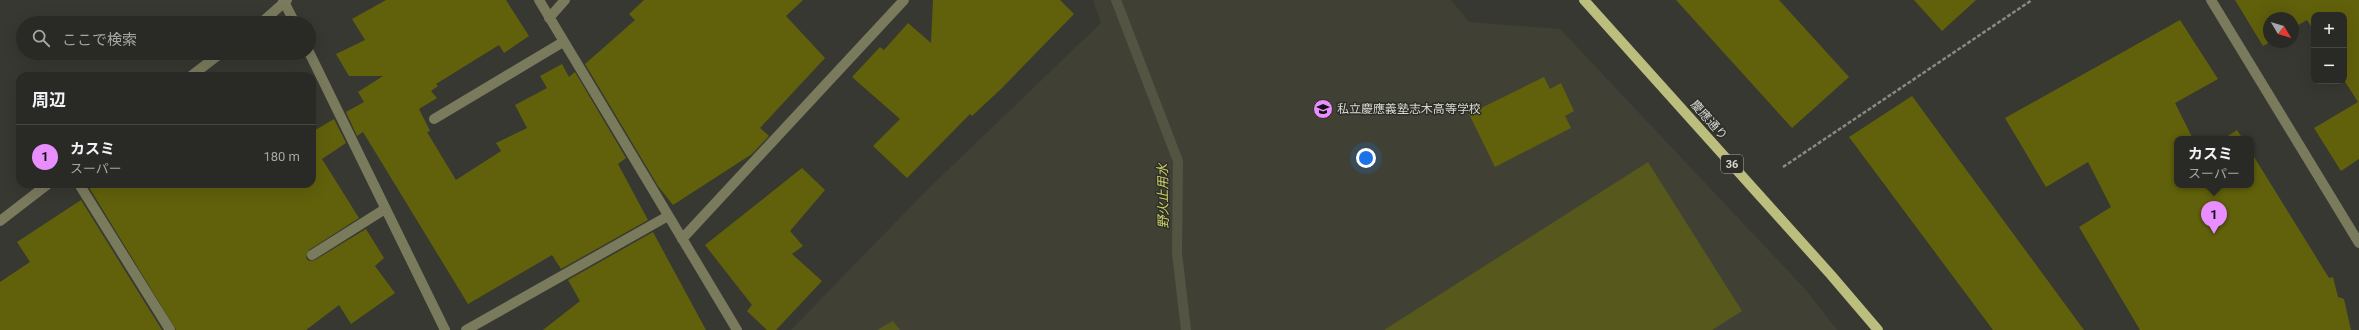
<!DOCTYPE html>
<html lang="ja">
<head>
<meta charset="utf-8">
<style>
	body { margin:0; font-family:Roboto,"Noto Sans JP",sans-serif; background:#31322d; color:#f1f3f6 }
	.controls { position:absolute; right:12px; top:12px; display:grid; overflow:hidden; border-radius:8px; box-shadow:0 4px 16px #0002 }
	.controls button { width:36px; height:36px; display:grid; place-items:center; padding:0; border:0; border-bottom:1px solid #454642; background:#292a25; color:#f1f3f6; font:20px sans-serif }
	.compass { position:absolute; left:2263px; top:12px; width:36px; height:36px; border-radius:50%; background:#292a25; box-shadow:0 4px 16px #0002; rotate:128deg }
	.you { position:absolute; left:1366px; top:158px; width:14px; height:14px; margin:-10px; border:3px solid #fff; border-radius:50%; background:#1a73e8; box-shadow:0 0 0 6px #1a73e833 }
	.badge { display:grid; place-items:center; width:26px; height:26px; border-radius:50%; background:#e98efe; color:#111; font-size:13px; font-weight:700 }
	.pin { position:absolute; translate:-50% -33px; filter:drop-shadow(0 1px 2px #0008) }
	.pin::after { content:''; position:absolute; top:21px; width:14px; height:12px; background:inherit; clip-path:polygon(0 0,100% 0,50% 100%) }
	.popup { position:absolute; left:2174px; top:136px; width:80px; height:52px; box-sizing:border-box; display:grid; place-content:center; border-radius:8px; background:#292a25; filter:drop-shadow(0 1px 3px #0005); font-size:13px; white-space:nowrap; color:#a5a7a7 }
	.popup b { font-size:15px; color:#f1f3f6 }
	.popup::after { content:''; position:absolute; left:50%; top:100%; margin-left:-8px; border:8px solid transparent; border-top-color:#292a25 }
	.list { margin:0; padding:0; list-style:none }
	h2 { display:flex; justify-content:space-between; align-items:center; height:52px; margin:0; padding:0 16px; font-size:17px }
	h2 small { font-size:13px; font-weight:400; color:#a5a7a7 }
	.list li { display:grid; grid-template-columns:26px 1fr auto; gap:12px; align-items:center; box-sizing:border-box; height:64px; padding:0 16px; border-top:1px solid #454642 }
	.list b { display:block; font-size:15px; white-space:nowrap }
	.list p { margin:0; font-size:13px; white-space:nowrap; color:#a5a7a7 }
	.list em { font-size:13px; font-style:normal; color:#a5a7a7 }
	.icon { flex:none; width:22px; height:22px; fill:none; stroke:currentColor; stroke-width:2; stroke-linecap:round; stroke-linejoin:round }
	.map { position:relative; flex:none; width:2359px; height:330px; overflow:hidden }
	.search { position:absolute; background:#292a25; box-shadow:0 4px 16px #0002; left:16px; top:16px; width:300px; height:44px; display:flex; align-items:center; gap:10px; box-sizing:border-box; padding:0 14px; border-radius:22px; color:#a5a7a7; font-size:15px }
	.panel { position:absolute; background:#292a25; box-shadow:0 4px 16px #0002; left:16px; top:72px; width:300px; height:116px; border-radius:12px }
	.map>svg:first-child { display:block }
	.built { fill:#404134 }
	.green { fill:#57581c }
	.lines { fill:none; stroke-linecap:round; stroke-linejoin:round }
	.stream { stroke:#545443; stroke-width:10 }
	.building { fill:#61610c }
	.path { stroke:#8a8a85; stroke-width:2.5; stroke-dasharray:4 2; stroke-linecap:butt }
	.minor { stroke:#7a7b5d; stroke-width:10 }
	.major { stroke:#bcbe7e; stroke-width:10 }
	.labels { text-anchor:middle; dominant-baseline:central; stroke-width:3; stroke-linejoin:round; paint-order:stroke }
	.shield { fill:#2d2e27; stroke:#a5a59f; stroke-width:1 }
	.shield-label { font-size:11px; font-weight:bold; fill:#d8d8d3 }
	.poi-label { font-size:12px; fill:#d8d8d3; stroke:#2d2e27; text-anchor:start }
	.street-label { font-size:12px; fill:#d8d8d3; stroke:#2d2e27 }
	.water-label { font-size:13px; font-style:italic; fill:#d0d168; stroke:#2d2e27 }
</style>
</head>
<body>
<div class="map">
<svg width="2359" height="330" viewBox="0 0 2359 330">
	<rect width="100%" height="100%" fill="#373831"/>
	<!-- built -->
	<path class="built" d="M1093 0H1451L1469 22 1560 29 1806 290 1837 330H791L928 189 1101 23Z"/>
	<!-- green -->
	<path class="green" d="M1648 162 1742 311 1712 330H1384Z
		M893 321 900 330H877Z"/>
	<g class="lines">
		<!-- stream -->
		<path class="stream" d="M1116 0 1178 161 1177 253 1186 330"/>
	</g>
	<!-- building -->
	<path class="building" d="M386 0H506L529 36 504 53 499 45 436 84 438 86 431 91 437 98 419 109 430 131 427 132 456 180 501 151 496 143 527 128 515 105 547 88 540 76 562 64 569 77 575 72 626 158 618 164 648 220 561 269 552 255 468 304 363 132 357 136 346 112 364 102 358 92 383 76H349L336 54 365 40 352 19Z
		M644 0H803L786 16 825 58 760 128 769 136 752 154 673 205 658 186 585 64 635 20 629 14Z
		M933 0H1060L1074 14 1002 88 972 116 970 114 907 178 873 146 900 119 852 77 880 47 884 50 908 23 931 43Z
		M1676 0H1779L1849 77 1792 128Z
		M1914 0H1976L1942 31Z
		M2235 0H2359V159L2341 171 2314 128 2358 102 2344 80V15H2314V31L2307 20 2293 28V18H2269L2270 42 2263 46Z
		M2180 20 2218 79 2175 103 2193 139H2177V185H2251V152L2329 278 2333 277 2338 297 2344 299 2351 330H2140L2079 227 2111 207 2088 162 2046 187 2005 118Z
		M1544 77 1550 89 1561 83 1574 111 1565 116 1571 128 1495 167 1469 114Z
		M1912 96 2084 330H1993L1849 137Z
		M334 119 346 143 322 159 359 218 309 250 306 258 309 261 315 260 366 229 384 258 375 266 395 293 351 324 339 305 306 330H176L87 184H312V132Z
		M2237 130 2243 139H2223Z
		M802 168 825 190 790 231 803 246 792 254 822 281 776 330H767L747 311 752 305 705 245Z
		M81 200 162 330H0V282L30 262 17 242Z
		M653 232 706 330H543L580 301 568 280Z"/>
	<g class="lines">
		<!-- path -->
		<path class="path" d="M1783 167 2032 0"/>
		<!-- minor -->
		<path class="minor" d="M283 0 295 23
			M539 0 737 330
			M2211 0 2359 243
			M549 18 565 0
			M261 23 287 0
			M309 52 445 330
			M191 76 221 53
			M434 119 563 42
			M79 184 170 330
			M0 221 48 184
			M682 239 904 0
			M312 255 385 209
			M466 330 668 216"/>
		<!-- major -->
		<path class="major" d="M1584 0 1831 275 1878 330"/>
	</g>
	<!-- icons -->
	<defs>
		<g id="school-disc" transform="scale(1)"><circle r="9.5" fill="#e98efe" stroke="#2d2e27"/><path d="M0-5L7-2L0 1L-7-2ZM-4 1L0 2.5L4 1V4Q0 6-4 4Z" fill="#111"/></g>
	</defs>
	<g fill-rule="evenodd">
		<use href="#school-disc" x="1323" y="109"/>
	</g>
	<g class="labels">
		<!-- shield labels -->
		<rect class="shield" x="1721" y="155" width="22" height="18" rx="3"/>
		<g class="shield-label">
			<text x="1732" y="164">36</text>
		</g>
		<!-- poi labels -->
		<g class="poi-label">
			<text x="1337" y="109">私立慶應義塾志木高等学校</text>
		</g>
		<!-- street labels -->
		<g class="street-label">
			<text transform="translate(1709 120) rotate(48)">慶應通り</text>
		</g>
		<!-- water labels -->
		<g class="water-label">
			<text transform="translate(1163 196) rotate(-91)">野火止用水</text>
		</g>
	</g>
</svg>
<div class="controls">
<button>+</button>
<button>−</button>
</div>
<svg class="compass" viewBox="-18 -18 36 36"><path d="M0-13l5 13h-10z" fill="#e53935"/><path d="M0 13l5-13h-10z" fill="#a5a7a7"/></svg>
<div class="you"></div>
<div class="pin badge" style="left:2214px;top:234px">1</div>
<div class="popup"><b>カスミ</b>スーパー</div>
<div class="search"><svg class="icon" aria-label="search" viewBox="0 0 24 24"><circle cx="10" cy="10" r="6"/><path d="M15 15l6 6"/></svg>ここで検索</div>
<section class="panel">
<h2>周辺<small></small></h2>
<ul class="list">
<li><span class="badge">1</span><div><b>カスミ</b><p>スーパー</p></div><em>180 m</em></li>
</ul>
</section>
</div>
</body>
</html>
